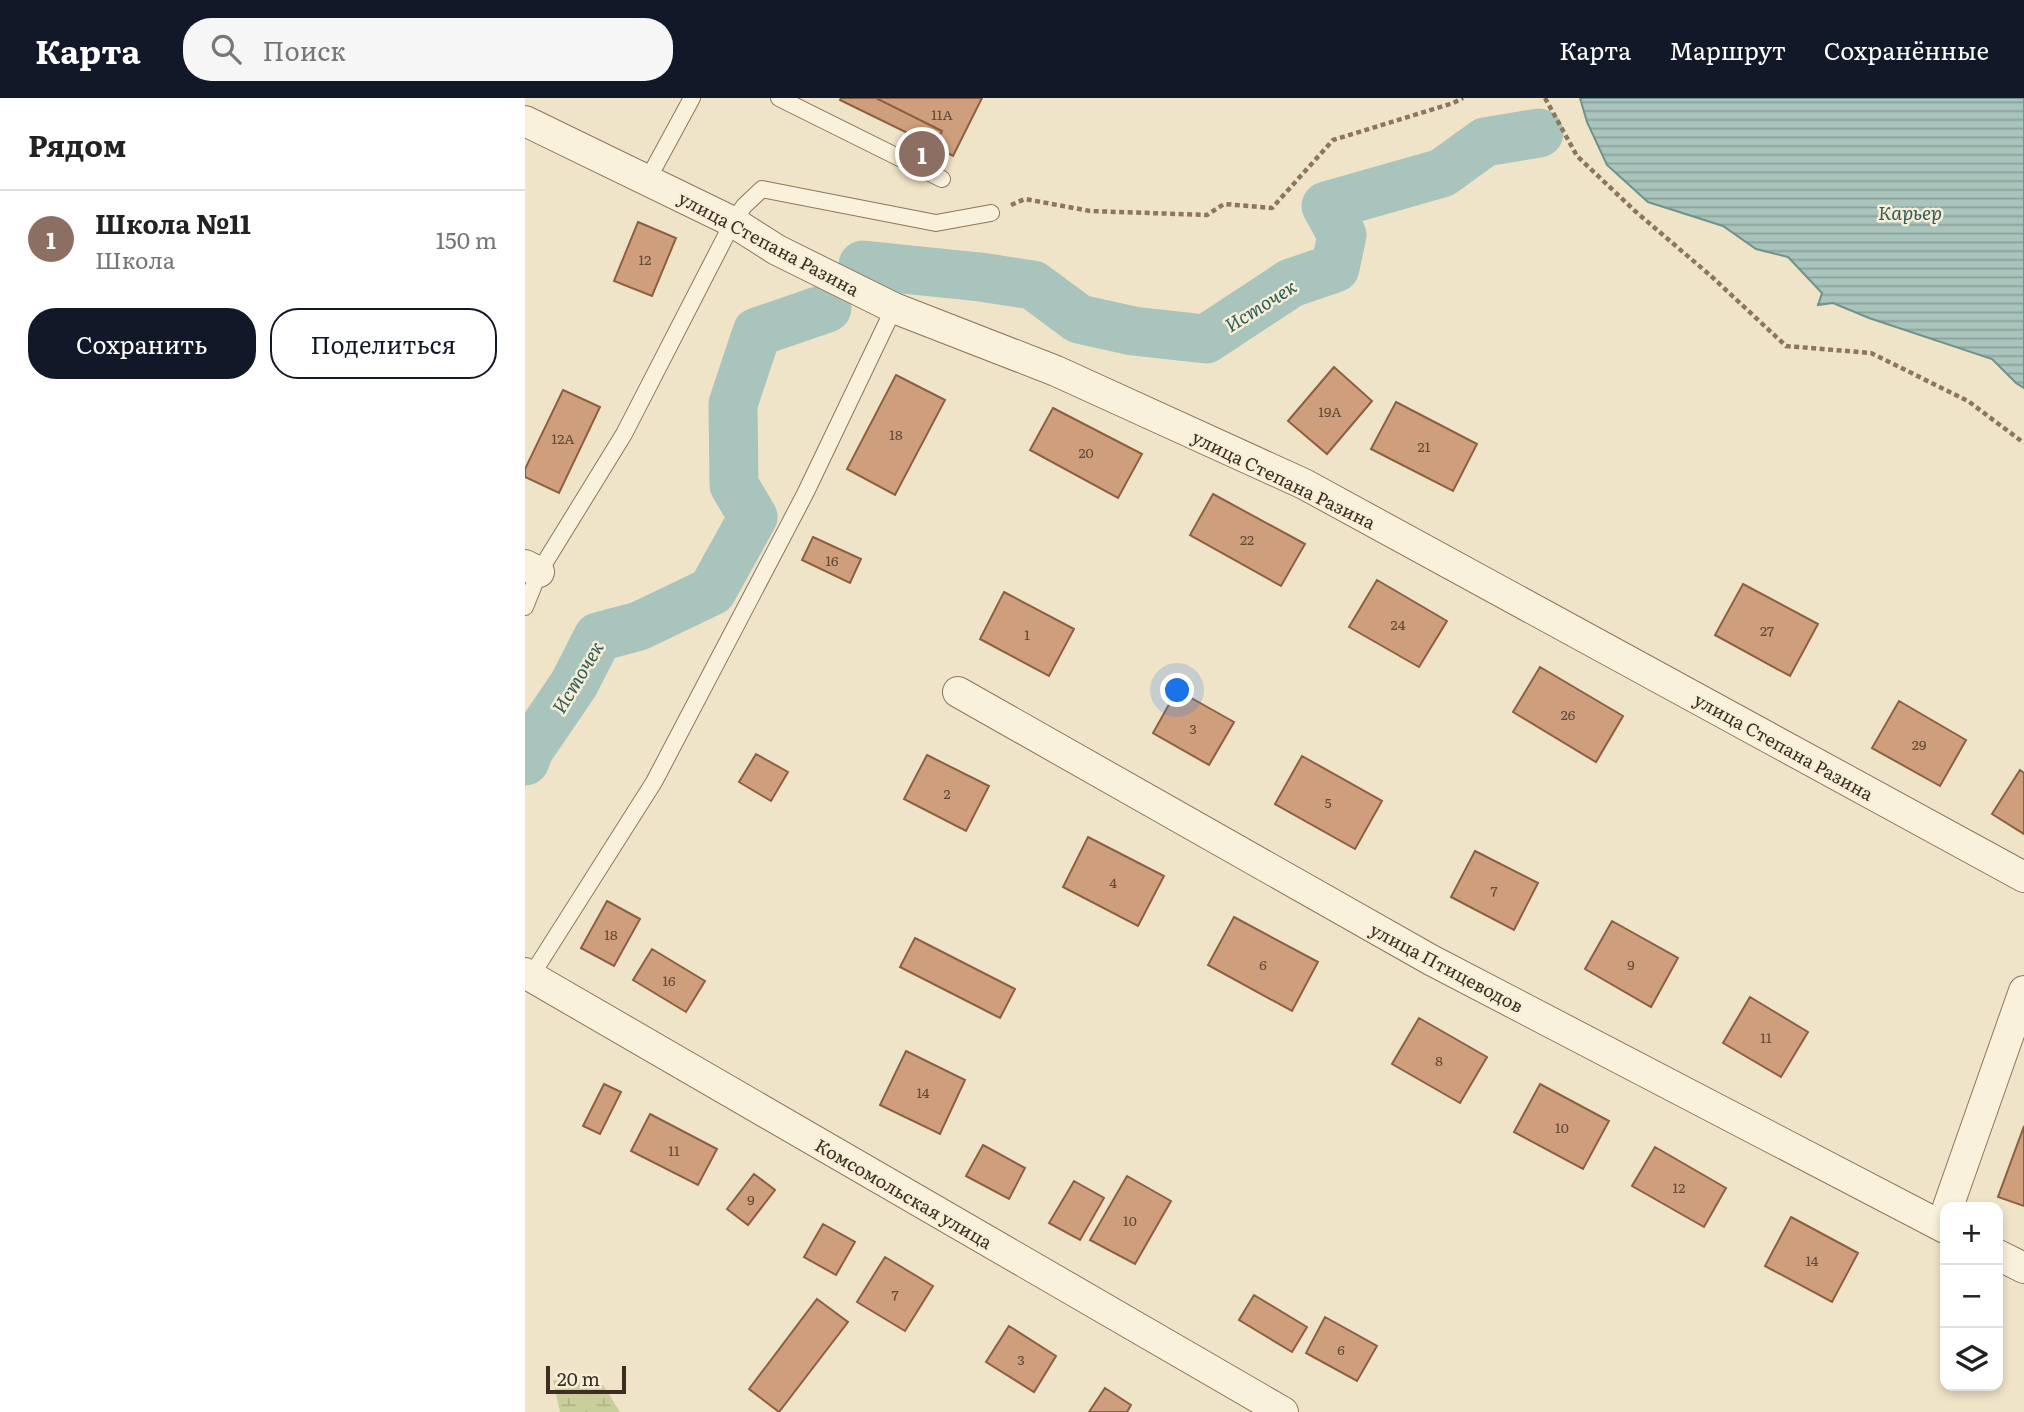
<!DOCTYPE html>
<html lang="ru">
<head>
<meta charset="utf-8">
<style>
	body { margin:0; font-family:Literata,serif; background:#f6f6f6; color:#222 }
	.controls { position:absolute; right:21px; bottom:21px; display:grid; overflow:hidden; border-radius:14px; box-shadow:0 4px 10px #0003 }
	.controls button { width:63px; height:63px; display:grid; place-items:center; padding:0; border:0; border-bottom:2px solid #e0e0e0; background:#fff; color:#222; font:35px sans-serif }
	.scale { position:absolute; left:21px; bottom:18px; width:80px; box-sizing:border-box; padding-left:7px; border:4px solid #3d2e20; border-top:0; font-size:19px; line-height:24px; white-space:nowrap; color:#3d2e20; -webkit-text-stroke:5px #f7eed8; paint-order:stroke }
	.you { position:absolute; left:653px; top:593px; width:24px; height:24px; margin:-18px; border:5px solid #fff; border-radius:50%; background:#1a73e8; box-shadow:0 0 0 10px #1a73e833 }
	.badge { display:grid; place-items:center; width:46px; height:46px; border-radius:50%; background:#111827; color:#fff; font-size:23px; font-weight:700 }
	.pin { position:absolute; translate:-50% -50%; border:4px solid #fff; box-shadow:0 2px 7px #0006 }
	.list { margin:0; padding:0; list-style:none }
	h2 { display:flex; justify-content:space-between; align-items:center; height:91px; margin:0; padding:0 28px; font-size:30px }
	h2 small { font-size:23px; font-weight:400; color:#767676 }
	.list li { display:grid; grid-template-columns:46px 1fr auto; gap:21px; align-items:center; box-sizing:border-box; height:98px; padding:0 28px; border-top:2px solid #e0e0e0 }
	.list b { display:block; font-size:26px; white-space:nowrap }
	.list p { margin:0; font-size:23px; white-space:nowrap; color:#767676 }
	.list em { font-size:23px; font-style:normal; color:#767676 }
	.actions { display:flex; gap:14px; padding:21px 28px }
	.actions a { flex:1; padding:16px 0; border:2px solid #111827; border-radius:28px; text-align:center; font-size:24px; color:#111827 }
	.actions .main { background:#111827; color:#fff }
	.icon { flex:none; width:38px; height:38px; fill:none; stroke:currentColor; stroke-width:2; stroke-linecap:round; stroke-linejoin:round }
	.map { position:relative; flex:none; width:1499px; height:1314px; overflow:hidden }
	header { display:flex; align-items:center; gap:42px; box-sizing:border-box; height:98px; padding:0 35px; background:#111827; color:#fff }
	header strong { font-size:33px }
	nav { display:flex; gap:38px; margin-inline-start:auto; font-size:24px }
	.search { width:490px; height:63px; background:#f6f6f6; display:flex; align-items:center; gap:18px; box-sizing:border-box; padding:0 24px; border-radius:28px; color:#767676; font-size:26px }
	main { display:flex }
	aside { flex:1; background:#fff }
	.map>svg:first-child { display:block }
	.wetland { fill:url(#wetland-marsh) }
	.water { fill:url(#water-rules); stroke:#6f938a; stroke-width:2 }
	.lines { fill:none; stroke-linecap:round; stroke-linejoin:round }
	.river { stroke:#a9c4bc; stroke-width:49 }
	.building { fill:#cf9f7d; stroke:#8d5f41; stroke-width:2 }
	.service-casing { stroke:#8d765c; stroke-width:18 }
	.minor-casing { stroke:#8d765c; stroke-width:32 }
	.path { stroke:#8d765c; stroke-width:4.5; stroke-dasharray:5 3.5; stroke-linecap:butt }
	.service { stroke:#faf1dc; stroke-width:16 }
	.minor { stroke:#faf1dc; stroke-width:30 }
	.labels { text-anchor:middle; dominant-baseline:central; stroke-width:5; stroke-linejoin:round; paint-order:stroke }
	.number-label { font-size:14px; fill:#624a37 }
	.street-label { font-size:18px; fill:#3d2e20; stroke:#f7eed8 }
	.water-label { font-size:19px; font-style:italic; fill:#2f5d5a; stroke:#f7eed8 }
</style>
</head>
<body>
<header>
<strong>Карта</strong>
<div class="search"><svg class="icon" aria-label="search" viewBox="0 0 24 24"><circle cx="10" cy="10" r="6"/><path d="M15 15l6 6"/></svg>Поиск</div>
<nav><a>Карта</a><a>Маршрут</a><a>Сохранённые</a></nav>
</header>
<main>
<aside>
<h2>Рядом<small></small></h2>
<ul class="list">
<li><span class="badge" style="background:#8d6e63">1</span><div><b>Школа №11</b><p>Школа</p></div><em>150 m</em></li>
</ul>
<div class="actions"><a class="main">Сохранить</a><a>Поделиться</a></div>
</aside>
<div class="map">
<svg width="1499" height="1314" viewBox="0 0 1499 1314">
	<defs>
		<pattern id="wetland-marsh" width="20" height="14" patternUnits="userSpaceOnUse" patternTransform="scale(1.75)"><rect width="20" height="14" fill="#c9cf9b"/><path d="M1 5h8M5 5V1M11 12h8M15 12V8" fill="none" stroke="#aeb285"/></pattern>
		<pattern id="water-rules" width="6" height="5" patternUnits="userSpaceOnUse" patternTransform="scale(1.75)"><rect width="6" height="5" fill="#a9c4bc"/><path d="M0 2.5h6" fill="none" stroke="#8ba098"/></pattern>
	</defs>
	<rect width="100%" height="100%" fill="#f0e4c8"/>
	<!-- wetland -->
	<path class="wetland" d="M28 1282 78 1287 95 1314H35Z"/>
	<!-- water -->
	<path class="water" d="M1055 0H1499V290L1491 285 1467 261 1344 220 1308 205 1293 207 1297 195 1263 159 1231 151 1198 128 1123 104 1082 67 1062 24Z
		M49 586 1 680 0 683V649L2 646Z"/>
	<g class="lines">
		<!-- river -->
		<path class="river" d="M338 167 455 179 508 187 554 221 608 233 681 241 766 185 810 170 817 137 801 108 917 75 960 44 1014 35
			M0 663 4 652 49 586 73 539 114 528 187 493 228 419 209 387 208 306 232 234 302 210"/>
	</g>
	<!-- building -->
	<path class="building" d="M316 0H351L417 33 409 48 315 2Z
		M351 0H457L428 58 409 48 417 33Z
		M113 124 151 140 127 198 89 183Z
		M809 269 847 303 802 356 763 323Z
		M371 277 420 302 370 397 322 371Z
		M38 292 75 309 34 395 0 379V371Z
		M871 304 952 346 928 393 846 351Z
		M528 310 617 356 593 400 505 352Z
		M688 396 780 446 756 488 665 437Z
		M288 439 336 461 325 485 277 462Z
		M852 482 922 523 894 569 824 529Z
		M1218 486 1293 526 1265 578 1190 537Z
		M479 494 549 531 524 578 455 541Z
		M1015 569 1098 618 1071 664 988 614Z
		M652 592 709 624 684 667 628 635Z
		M1374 603 1441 642 1415 688 1347 650Z
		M231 656 263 674 246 703 214 684Z
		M402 657 464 688 441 733 379 701Z
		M777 658 857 703 830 751 750 706Z
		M1495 672 1499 675V736L1467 716Z
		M563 739 639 778 613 828 538 789Z
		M950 753 1013 785 989 832 926 799Z
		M82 803 115 821 89 868 56 850Z
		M709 819 793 864 767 913 683 867Z
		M1087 823 1153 860 1126 909 1060 871Z
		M390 840 490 891 475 920 375 869Z
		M127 851 180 883 161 914 108 882Z
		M1225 899 1283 934 1256 979 1198 945Z
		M894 920 962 959 935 1005 867 966Z
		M381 953 440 982 415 1036 355 1007Z
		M79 986 96 994 75 1036 58 1028Z
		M1015 986 1084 1023 1058 1071 989 1034Z
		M125 1016 192 1051 173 1087 106 1053Z
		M1499 1028V1108L1473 1099Z
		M458 1047 500 1070 484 1101 441 1078Z
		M1130 1049 1201 1090 1179 1129 1107 1088Z
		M229 1076 250 1092 223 1127 202 1111Z
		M602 1078 646 1103 610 1166 565 1142Z
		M549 1083 579 1100 555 1142 524 1125Z
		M1266 1119 1333 1155 1307 1204 1240 1168Z
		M298 1126 330 1144 311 1177 279 1159Z
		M360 1159 408 1188 380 1233 332 1204Z
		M729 1197 782 1229 767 1254 714 1222Z
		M292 1201 323 1224 254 1314 224 1291Z
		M800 1219 852 1248 832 1283 781 1255Z
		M484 1228 531 1258 509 1294 461 1264Z
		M580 1290 606 1307 602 1314H564Z"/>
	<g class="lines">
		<!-- service casing -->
		<g class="service-casing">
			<path id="service" d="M254 0 417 81
				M123 81 167 0
				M0 509 14 474 99 336 208 124 219 108 237 91 411 125 466 115
				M6 878 129 684 280 396 369 210"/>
		</g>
		<!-- minor casing -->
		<g class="minor-casing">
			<path id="minor" d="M0 23 208 124 252 152 369 210 531 273 779 386 1499 779
				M0 467 14 474
				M433 594 906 862 1420 1130
				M0 875 758 1314
				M1423 1109 1499 893
				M1473 1157 1499 1170"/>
		</g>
		<!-- path -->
		<path class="path" d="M1020 0 1052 58 1110 113 1186 178 1261 248 1346 255 1443 303 1499 345
			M486 107 500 101 565 113 682 117 699 106 747 110 808 42 928 5 938 0"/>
		<!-- service -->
		<use href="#service" class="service"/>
		<!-- minor -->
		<use href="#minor" class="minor"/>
	</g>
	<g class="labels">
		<!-- number labels -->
		<g class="number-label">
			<text x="417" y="16">11А</text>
			<text x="120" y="161">12</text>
			<text x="805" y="313">19А</text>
			<text x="371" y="336">18</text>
			<text x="38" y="340">12А</text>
			<text x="899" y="348">21</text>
			<text x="561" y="354">20</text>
			<text x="722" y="441">22</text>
			<text x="307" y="462">16</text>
			<text x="873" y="526">24</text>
			<text x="1242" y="532">27</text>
			<text x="502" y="536">1</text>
			<text x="1043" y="616">26</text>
			<text x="668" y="630">3</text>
			<text x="1394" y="646">29</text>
			<text x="422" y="695">2</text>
			<text x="803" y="704">5</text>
			<text x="588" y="784">4</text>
			<text x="969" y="792">7</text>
			<text x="86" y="836">18</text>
			<text x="738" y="866">6</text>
			<text x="1106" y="866">9</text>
			<text x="144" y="882">16</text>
			<text x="1241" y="939">11</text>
			<text x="914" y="962">8</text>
			<text x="398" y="994">14</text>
			<text x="1037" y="1029">10</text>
			<text x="149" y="1052">11</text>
			<text x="1154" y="1089">12</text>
			<text x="226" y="1101">9</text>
			<text x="605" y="1122">10</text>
			<text x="1287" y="1162">14</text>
			<text x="370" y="1196">7</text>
			<text x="816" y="1251">6</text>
			<text x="496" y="1261">3</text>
		</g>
		<!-- street labels -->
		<g class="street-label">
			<text transform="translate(244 145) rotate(28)">улица Степана Разина</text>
			<text transform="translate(759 381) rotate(26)">улица Степана Разина</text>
			<text transform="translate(1259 648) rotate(29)">улица Степана Разина</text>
			<text transform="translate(922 869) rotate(28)">улица Птицеводов</text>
			<text transform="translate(379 1095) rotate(30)">Комсомольская улица</text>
		</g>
		<!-- water labels -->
		<g class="water-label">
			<text x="1385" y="114">Карьер</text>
			<text transform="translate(735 207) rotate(-32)">Источек</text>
			<text transform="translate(52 579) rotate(-59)">Источек</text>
		</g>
	</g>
</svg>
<div class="controls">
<button>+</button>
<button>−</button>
<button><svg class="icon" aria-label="layers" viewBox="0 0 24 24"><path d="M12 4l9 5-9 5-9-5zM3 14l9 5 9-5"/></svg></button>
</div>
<div class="scale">20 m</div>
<div class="you"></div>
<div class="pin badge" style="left:397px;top:56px;background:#8d6e63">1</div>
</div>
</main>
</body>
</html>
